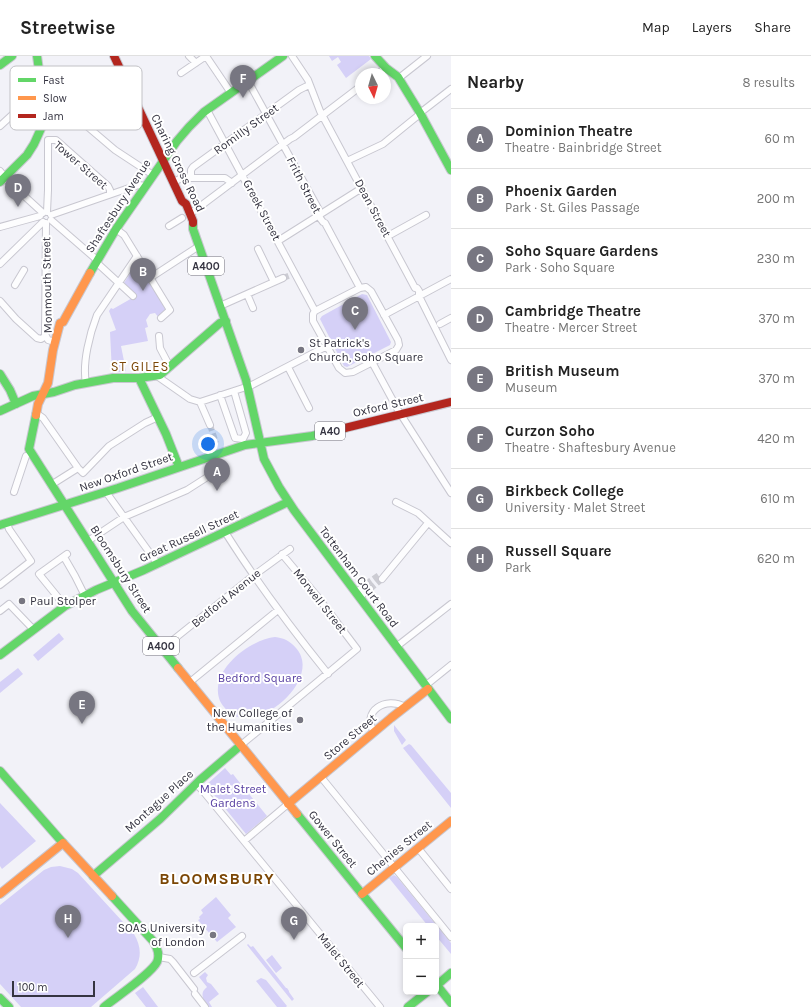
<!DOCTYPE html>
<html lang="en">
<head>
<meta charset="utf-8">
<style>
	body { margin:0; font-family:Karla,sans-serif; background:#f2f2f2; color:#222 }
	.controls { position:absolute; right:12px; bottom:12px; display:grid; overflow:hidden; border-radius:6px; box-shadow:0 2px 6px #0003 }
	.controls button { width:36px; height:36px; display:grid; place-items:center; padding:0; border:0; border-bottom:1px solid #e0e0e0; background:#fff; color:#222; font:20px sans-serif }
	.compass { position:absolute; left:355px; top:12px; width:36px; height:36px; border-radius:50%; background:#fff; box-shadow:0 2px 6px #0003; rotate:175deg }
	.scale { position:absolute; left:12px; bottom:10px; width:83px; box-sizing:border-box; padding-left:4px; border:2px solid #353441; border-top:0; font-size:11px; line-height:14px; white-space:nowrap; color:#353441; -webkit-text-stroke:3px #fff; paint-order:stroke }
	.you { position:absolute; left:208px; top:388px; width:14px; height:14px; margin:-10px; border:3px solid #fff; border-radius:50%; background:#1a73e8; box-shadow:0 0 0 6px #1a73e833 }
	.badge { display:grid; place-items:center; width:26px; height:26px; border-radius:50%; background:#777681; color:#fff; font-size:13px; font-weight:700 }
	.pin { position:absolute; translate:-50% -33px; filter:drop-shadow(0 1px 2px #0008) }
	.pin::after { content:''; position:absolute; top:21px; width:14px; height:12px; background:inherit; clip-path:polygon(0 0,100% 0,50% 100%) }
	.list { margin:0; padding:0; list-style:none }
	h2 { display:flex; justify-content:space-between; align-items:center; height:52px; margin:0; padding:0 16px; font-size:17px }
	h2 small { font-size:13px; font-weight:400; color:#767676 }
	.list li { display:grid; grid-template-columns:26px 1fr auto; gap:12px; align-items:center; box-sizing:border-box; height:60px; padding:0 16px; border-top:1px solid #e0e0e0 }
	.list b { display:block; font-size:15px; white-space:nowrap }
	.list p { margin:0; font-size:13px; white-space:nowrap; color:#767676 }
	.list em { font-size:13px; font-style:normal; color:#767676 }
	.map { position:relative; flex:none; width:451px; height:951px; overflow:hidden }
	header { display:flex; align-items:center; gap:24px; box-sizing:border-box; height:56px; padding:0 20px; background:#fff; border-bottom:1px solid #e0e0e0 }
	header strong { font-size:19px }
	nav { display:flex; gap:22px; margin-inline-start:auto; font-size:14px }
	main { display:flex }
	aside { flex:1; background:#fff }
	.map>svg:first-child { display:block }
	.green { fill:#d5d0f7 }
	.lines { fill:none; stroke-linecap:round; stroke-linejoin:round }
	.street-tunnel { stroke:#ccccd3; stroke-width:6; stroke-dasharray:6 3; stroke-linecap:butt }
	.street-casing { stroke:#c8c7d0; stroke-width:8 }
	.fast-casing { stroke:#c8c7d0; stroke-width:10 }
	.slow-casing { stroke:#c8c7d0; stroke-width:10 }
	.jam-casing { stroke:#c8c7d0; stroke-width:10 }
	.street { stroke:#fdfdfe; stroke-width:6 }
	.fast { stroke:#63d668; stroke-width:8 }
	.slow { stroke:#ff974d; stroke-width:8 }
	.jam { stroke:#b3261e; stroke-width:8 }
	.poi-dot { fill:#777681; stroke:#fff; stroke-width:1.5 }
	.labels { text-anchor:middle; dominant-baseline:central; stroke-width:4; stroke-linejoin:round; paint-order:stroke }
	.shield { fill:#fff; stroke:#72717a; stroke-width:1 }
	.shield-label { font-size:11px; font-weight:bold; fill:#353441 }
	.street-label { font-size:12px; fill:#353441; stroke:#fff }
	.poi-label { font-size:12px; fill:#353441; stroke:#fff; text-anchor:start }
	.park-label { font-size:12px; fill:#5840a2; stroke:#fff }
	.neighbourhood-label { font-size:13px; letter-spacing:1px; fill:#7b4605; stroke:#fff }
	.district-label { font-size:16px; font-weight:bold; letter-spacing:1px; fill:#7b4605; stroke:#fff }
	.key { fill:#fff; stroke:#c2c2c6; stroke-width:1 }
	.key-label { font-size:11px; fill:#353441 }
</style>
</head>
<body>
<header>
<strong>Streetwise</strong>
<nav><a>Map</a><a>Layers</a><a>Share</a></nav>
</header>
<main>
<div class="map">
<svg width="451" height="951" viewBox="0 0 451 951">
	<rect width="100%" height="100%" fill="#f2f2f8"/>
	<!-- green -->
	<path class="green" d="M329 0H369L371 3 346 22 337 9 341 6 338 1 332 5Z
		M136 208 144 217 167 255 159 262 155 257 150 258 146 264 148 271 145 272 148 285 121 290 126 315 112 317 110 276 116 274 109 255 111 252 113 253 134 241 135 239 124 227Z
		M362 238 367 239 391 286 390 289 347 311 344 310 320 263 322 260Z
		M59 577 64 583 38 605 33 599Z
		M275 581C284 582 290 585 296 592 322 621 265 673 235 660 229 657 223 651 220 645 208 615 249 584 275 581Z
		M18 612 23 618 0 637V626Z
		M394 669 406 684 402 689 394 675Z
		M409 688 411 689 451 737V752L403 692Z
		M225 712 231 719 233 718 236 722 267 760 246 778 206 729Z
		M0 747 36 785 2 813 0 810Z
		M60 810 72 813 78 817 134 878C141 890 142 901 135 913L91 951H21L0 928V849L44 814 51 811Z
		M394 819 397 821 451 887V898L436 880V870H428L389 822Z
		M216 841 231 859 228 862 236 871 217 886 198 864 200 863 199 861 203 857 201 854Z
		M248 888 251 891 253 890 286 932H287L289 935V936L294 943 292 945 247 889Z
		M272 899 282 912 276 917 266 904Z
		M205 916 208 919 206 922 207 926 211 928 219 938 209 946 212 951H208C203 944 199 937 207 931L199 921Z
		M261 922 266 924 287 950 286 951H277L256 925Z
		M143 931 158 951H146L135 937Z"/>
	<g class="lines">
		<!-- street-tunnel -->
		<path class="street-tunnel" d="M21 58 33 57
			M283 222 291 219
			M210 369 216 387
			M366 528 379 519
			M370 533 382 523"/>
		<!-- street casing -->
		<g class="street-casing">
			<path id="street" d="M189 0 196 7
				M206 0 231 37
				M292 0 308 24 320 55 415 232H417L419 235V240L451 304
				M181 17 206 0
				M377 18 386 12
				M399 22 427 0
				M248 25 319 154 320 162 323 166 325 167 360 232
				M207 54 315 255
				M33 57 38 56
				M420 57 451 33
				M45 61 65 58 75 60 115 94 153 119
				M81 64 85 62 136 64 143 63
				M0 70 12 59 21 58
				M347 105 383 88 420 58
				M0 115 9 126 43 157
				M191 122V114L193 111 299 34 309 29
				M173 126 182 122H225L232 127
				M47 156 48 134V84H56L108 130 110 134V138
				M190 158 290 83 294 81 361 30
				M51 159 129 132 139 129 145 130
				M51 164 97 204
				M46 167 45 278 48 284 55 286
				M169 170 182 162
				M0 171 40 160
				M116 173 124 179 170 254 161 262
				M388 180 426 159
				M278 185 362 132
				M258 193 274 226
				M96 206 133 240
				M0 208 43 166
				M150 222 199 190
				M15 229 24 214
				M366 231 371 235 398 284 399 289 396 294 353 316 345 317 339 312 313 265V258L315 255 360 232Z
				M247 238 253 252
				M0 245 16 263 37 282 41 283 46 280
				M220 250 283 222
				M384 259 451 223
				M440 268 451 262
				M159 280 160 292 170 311
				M372 306 398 354 451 437
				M288 311 309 352
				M157 320 190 343 200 346 210 369
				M86 327C82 307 90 277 97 259L137 200
				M250 330 327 290
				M220 339 235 382 243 383 246 377 234 335
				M200 346 243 332
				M36 357 43 362 78 412 83 417 109 390 145 367 158 361
				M51 429 78 412
				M14 436 26 400
				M106 436 157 507
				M396 446 418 457 451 487
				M225 476C256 525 291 572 328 618
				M88 485 124 461 187 434 212 418 213 416 208 400
				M64 501 75 520 85 540
				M382 523 428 467
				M0 529 31 505 9 473 7 467
				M356 537 366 528
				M359 541 370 533
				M65 550 39 518 67 498
				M0 555 9 548 33 573
				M396 591 451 548
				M163 592 249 523 290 493
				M190 626 278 554
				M425 630 451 609
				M374 676C361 655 386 640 405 651
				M241 689 357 593 317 540 282 498
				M321 721 451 881
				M196 728 203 735 380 951
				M244 785 288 748
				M418 792 451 833
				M159 901 170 903 173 906 194 933
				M194 917 242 880
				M195 938 205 951"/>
		</g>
		<!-- fast casing -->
		<g class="fast-casing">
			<path id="fast" d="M375 0 386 12 398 21 420 57 451 114
				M0 9 12 0
				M0 126 27 99 34 88 44 66V50L37 0
				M193 167V173L246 324 264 403 279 431 294 454 451 663
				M90 217 116 173 177 85 189 71 204 56 283 0
				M0 318 10 334 16 348
				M139 322 160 319 220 267 226 265
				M0 355 33 340 54 336 75 329 113 322H139L166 378 179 411
				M36 359 29 393 132 555 178 612
				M0 469 118 432 245 389 312 380 345 372
				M0 599 65 550 96 534 144 514 288 446
				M0 715 63 787
				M297 758 406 892
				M93 820 160 763 200 724 241 689
				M436 928 451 947
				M436 930 451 917
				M0 942 9 951
				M104 951C116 941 151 918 157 906 160 899 157 891 153 885L112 840
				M408 951 427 936"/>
		</g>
		<!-- slow casing -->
		<g class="slow-casing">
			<path id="slow" d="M36 359 38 348 48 327 53 294 60 267 63 266 90 217
				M178 612 297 758
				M288 748 391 662 428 633
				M0 838 63 787 112 840
				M362 838 451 765"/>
		</g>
		<!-- jam casing -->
		<g class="jam-casing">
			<path id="jam" d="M114 0 182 145 186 148 193 165V167
				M345 372 451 346"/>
		</g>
		<!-- street -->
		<use href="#street" class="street"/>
		<!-- fast -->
		<use href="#fast" class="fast"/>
		<!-- slow -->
		<use href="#slow" class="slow"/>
		<!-- jam -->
		<use href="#jam" class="jam"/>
	</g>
	<!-- markers -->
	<g class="poi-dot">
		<circle cx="301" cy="294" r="4"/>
		<circle cx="22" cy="545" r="4"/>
		<circle cx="300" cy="664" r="4"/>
		<circle cx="213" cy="879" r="4"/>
	</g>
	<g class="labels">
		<!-- shield labels -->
		<g class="shield">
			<rect x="188" y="201" width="36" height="18" rx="3"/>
			<rect x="315" y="366" width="30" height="18" rx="3"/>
			<rect x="143" y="581" width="36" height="18" rx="3"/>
		</g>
		<g class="shield-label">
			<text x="206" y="210">A400</text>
			<text x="330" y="375">A40</text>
			<text x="161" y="590">A400</text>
		</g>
		<!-- street labels -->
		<g class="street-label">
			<text transform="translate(246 73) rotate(-36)">Romilly Street</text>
			<text transform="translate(178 107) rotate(64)">Charing Cross Road</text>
			<text transform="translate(81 109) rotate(41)">Tower Street</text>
			<text transform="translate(304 129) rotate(63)">Frith Street</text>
			<text transform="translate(118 150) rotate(-57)">Shaftesbury Avenue</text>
			<text transform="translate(373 152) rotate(62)">Dean Street</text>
			<text transform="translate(262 154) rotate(62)">Greek Street</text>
			<text transform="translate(47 229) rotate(-91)">Monmouth Street</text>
			<text transform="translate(388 349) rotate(-13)">Oxford Street</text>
			<text transform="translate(126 416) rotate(-19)">New Oxford Street</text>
			<text transform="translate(189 480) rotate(-25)">Great Russell Street</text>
			<text transform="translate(121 513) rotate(57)">Bloomsbury Street</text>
			<text transform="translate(359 521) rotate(53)">Tottenham Court Road</text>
			<text transform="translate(226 542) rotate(-39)">Bedford Avenue</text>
			<text transform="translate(320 545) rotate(52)">Morwell Street</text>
			<text transform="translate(350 681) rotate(-40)">Store Street</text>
			<text transform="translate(159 745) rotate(-42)">Montague Place</text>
			<text transform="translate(333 783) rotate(51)">Gower Street</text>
			<text transform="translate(399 792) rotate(-39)">Chenies Street</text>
			<text transform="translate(341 904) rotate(51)">Malet Street</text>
		</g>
		<!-- poi labels -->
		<g class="poi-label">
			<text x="309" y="287">St Patrick's<tspan x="309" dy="14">Church, Soho Square</tspan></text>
			<text x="30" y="545">Paul Stolper</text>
			<text x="292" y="657" text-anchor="end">New College of<tspan x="292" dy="14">the Humanities</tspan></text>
			<text x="205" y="872" text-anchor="end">SOAS University<tspan x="205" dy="14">of London</tspan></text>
		</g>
		<!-- park labels -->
		<g class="park-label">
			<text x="260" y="622">Bedford Square</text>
			<text x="233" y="733">Malet Street<tspan x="233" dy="14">Gardens</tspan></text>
		</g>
		<!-- neighbourhood labels -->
		<g class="neighbourhood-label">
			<text x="140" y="310">ST GILES</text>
		</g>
		<!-- district labels -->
		<g class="district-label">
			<text x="217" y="822">BLOOMSBURY</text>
		</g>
	</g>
	<!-- legend -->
	<rect x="10" y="10" width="132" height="64" rx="6" class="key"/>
	<rect x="18" y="22" width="18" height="4" fill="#63d668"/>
	<rect x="18" y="40" width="18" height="4" fill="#ff974d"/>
	<rect x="18" y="58" width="18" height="4" fill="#b3261e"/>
	<g class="key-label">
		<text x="43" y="28">Fast</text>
		<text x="43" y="46">Slow</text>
		<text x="43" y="64">Jam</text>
	</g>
</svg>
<div class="controls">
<button>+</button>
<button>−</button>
</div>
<svg class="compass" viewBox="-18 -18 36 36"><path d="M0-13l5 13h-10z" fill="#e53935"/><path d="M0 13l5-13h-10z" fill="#767676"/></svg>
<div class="scale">100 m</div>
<div class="you"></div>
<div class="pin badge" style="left:217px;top:435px">A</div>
<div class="pin badge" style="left:143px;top:235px">B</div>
<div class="pin badge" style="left:355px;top:274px">C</div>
<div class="pin badge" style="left:18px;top:151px">D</div>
<div class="pin badge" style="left:82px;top:668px">E</div>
<div class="pin badge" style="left:243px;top:42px">F</div>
<div class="pin badge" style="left:294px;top:884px">G</div>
<div class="pin badge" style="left:68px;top:882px">H</div>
</div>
<aside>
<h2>Nearby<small>8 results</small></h2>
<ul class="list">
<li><span class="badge">A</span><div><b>Dominion Theatre</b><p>Theatre · Bainbridge Street</p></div><em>60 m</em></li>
<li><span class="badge">B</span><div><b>Phoenix Garden</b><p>Park · St. Giles Passage</p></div><em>200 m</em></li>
<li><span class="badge">C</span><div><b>Soho Square Gardens</b><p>Park · Soho Square</p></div><em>230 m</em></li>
<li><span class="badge">D</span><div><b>Cambridge Theatre</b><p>Theatre · Mercer Street</p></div><em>370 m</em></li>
<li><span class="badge">E</span><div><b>British Museum</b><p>Museum</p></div><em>370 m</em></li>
<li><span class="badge">F</span><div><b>Curzon Soho</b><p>Theatre · Shaftesbury Avenue</p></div><em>420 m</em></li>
<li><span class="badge">G</span><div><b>Birkbeck College</b><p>University · Malet Street</p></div><em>610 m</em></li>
<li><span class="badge">H</span><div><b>Russell Square</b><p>Park</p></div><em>620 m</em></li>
</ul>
</aside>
</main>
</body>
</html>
